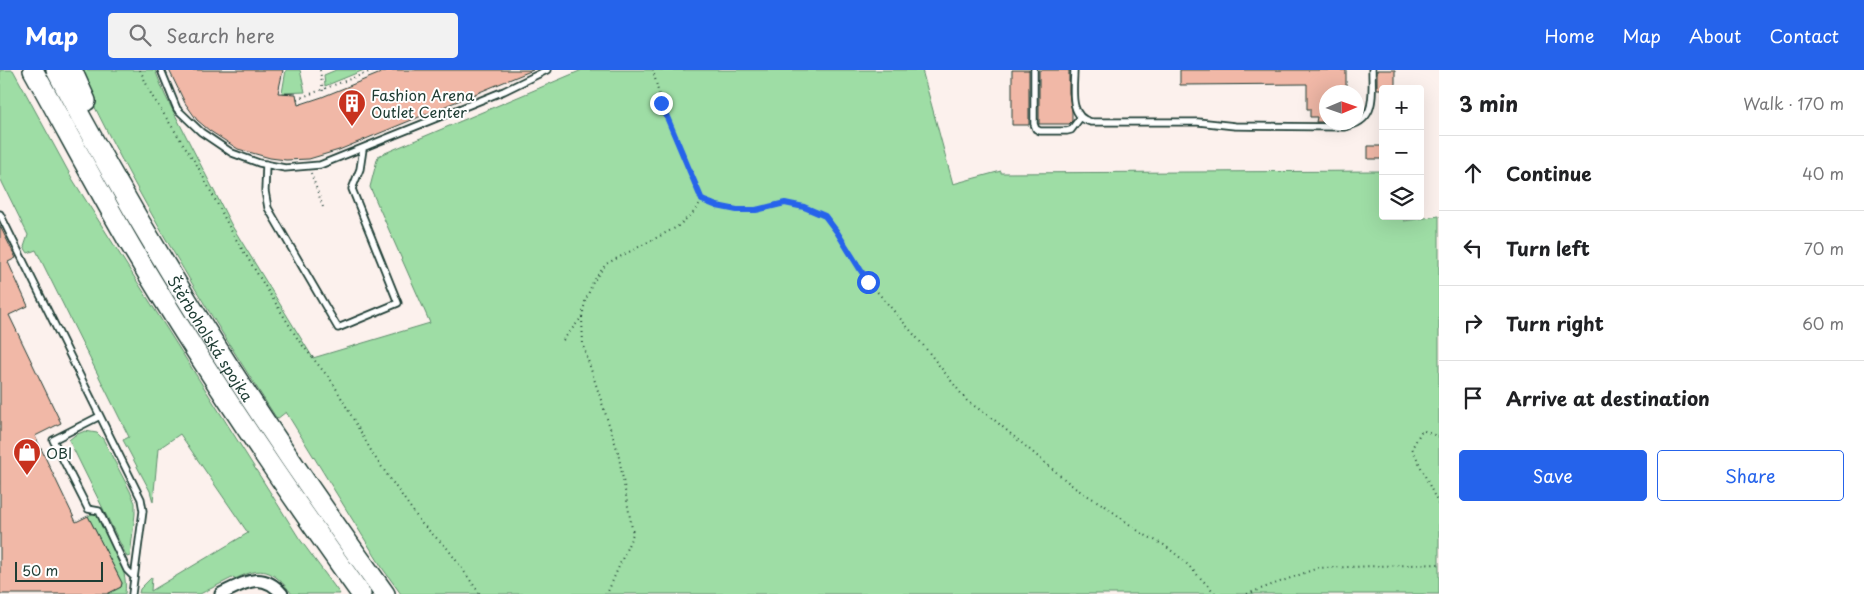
<!DOCTYPE html>
<html lang="en">
<head>
<meta charset="utf-8">
<style>
	body { margin:0; font-family:"Playpen Sans",sans-serif; background:#f2f2f2; color:#202124 }
	.controls { position:absolute; right:15px; top:15px; display:grid; overflow:hidden; border-radius:5px; box-shadow:0 5px 20px #0002 }
	.controls button { width:45px; height:45px; display:grid; place-items:center; padding:0; border:0; border-bottom:1px solid #e0e0e0; background:#fff; color:#202124; font:25px sans-serif }
	.compass { position:absolute; left:1319px; top:15px; width:45px; height:45px; border-radius:50%; background:#fff; box-shadow:0 5px 20px #0002; rotate:88deg }
	.scale { position:absolute; left:15px; bottom:12px; width:88px; box-sizing:border-box; padding-left:5px; border:2px solid #1f3d34; border-top:0; font-size:14px; line-height:18px; white-space:nowrap; color:#1f3d34; -webkit-text-stroke:4px #fff; paint-order:stroke }
	.stop { position:absolute; width:15px; height:15px; margin:-11px; border:4px solid #2563eb; border-radius:50%; background:#fff }
	.stop.end { background:#2563eb; border-color:#fff; box-shadow:0 1px 5px #0008 }
	.list { margin:0; padding:0; list-style:none }
	h2 { display:flex; justify-content:space-between; align-items:center; height:65px; margin:0; padding:0 20px; font-size:21px }
	h2 small { font-size:16px; font-weight:400; color:#757577 }
	.list li { display:grid; grid-template-columns:32px 1fr auto; gap:15px; align-items:center; box-sizing:border-box; height:75px; padding:0 20px; border-top:1px solid #e0e0e0 }
	.list b { display:block; font-size:19px; white-space:nowrap }
	.list em { font-size:16px; font-style:normal; color:#757577 }
	.actions { display:flex; gap:10px; padding:15px 20px }
	.actions a { flex:1; padding:11px 0; border:1px solid #2563eb; border-radius:5px; text-align:center; font-size:18px; color:#2563eb }
	.actions .main { background:#2563eb; color:#fff }
	.icon { flex:none; width:28px; height:28px; fill:none; stroke:currentColor; stroke-width:2; stroke-linecap:round; stroke-linejoin:round }
	.map { position:relative; flex:none; width:1439px; height:524px; overflow:hidden }
	header { display:flex; align-items:center; gap:30px; box-sizing:border-box; height:70px; padding:0 25px; background:#2563eb; color:#fff }
	header strong { font-size:24px }
	nav { display:flex; gap:28px; margin-inline-start:auto; font-size:18px }
	.search { width:350px; height:45px; background:#f2f2f2; display:flex; align-items:center; gap:12px; box-sizing:border-box; padding:0 18px; border-radius:5px; color:#757577; font-size:19px }
	main { display:flex }
	aside { flex:1; background:#fff }
	.map>svg:first-child { display:block }
	.green { fill:#9edda5; stroke:#5e8d6c }
	.building { fill:#f1b8a7; stroke:#1f3d34 }
	.lines { fill:none; stroke-linecap:round; stroke-linejoin:round }
	.service-casing { stroke:#1f3d34; stroke-width:9 }
	.minor-casing { stroke:#1f3d34; stroke-width:15 }
	.trunk-casing { stroke:#1f3d34; stroke-width:22 }
	.path { stroke:#1f3d34; stroke-width:2; stroke-dasharray:1 4; stroke-linecap:butt }
	.service { stroke:#fff; stroke-width:5.5 }
	.minor { stroke:#fff; stroke-width:11 }
	.trunk { stroke:#fff; stroke-width:19 }
	.route { stroke:#2563eb; stroke-width:6 }
	.labels { text-anchor:middle; dominant-baseline:central; stroke-width:4; stroke-linejoin:round; paint-order:stroke }
	.poi-label { font-size:15px; fill:#1f3d34; stroke:#fff; text-anchor:start }
	.street-label { font-size:15px; fill:#1f3d34; stroke:#fff }
</style>
</head>
<body>
<header>
<strong>Map</strong>
<div class="search"><svg class="icon" aria-label="search" viewBox="0 0 24 24"><circle cx="10" cy="10" r="6"/><path d="M15 15l6 6"/></svg>Search here</div>
<nav><a>Home</a><a>Map</a><a>About</a><a>Contact</a></nav>
</header>
<main>
<div class="map">
<svg width="1439" height="524" viewBox="0 0 1439 524">
	<rect width="100%" height="100%" fill="#fcf1ed"/>
	<filter id="ink" filterUnits="userSpaceOnUse"><feTurbulence type="fractalNoise" baseFrequency=".02" numOctaves="2"/><feDisplacementMap in="SourceGraphic" scale="10" xChannelSelector="R" yChannelSelector="G"/><feConvolveMatrix kernelMatrix="1 2 1 2 8 2 1 2 1" color-interpolation-filters="sRGB"/></filter>
	<g filter="url(#ink)">
		<!-- green -->
		<path class="green" d="M0 0H13L73 110 299 468 340 524H292C273 500 263 495 235 509L234 507 200 524 139 523 140 519 152 507 151 521 248 463 180 364 158 379 153 432 150 421 123 370 129 367 36 180 28 183 24 177 28 165 0 108Z
			M41 0H48L318 446 317 447 288 408 148 189Z
			M77 0H155L165 25 232 156 313 288 430 253 370 117 378 86 582 0H922L953 114 1001 101V103L1383 101V146H1404V151L1439 146V524H401L383 499 286 342 277 349C204 236 134 122 77 0Z
			M286 0H300L305 22 282 23Z
			M336 0H364L325 16 324 5Z
			M85 361 97 363 103 369 130 421 135 433V444L130 486 127 487 69 370 75 365Z
			M96 442C108 468 129 495 125 524H107L121 517 122 513 88 446Z"/>
		<!-- building -->
		<path class="building" d="M169 0H283L278 23 296 24 298 35 322 27 388 0H533L339 80 309 89 286 90 270 88 238 79 210 61 197 50 185 33Z
			M1012 0H1029V55H1012Z
			M1039 0H1069V23L1072 41V51L1069 54H1039Z
			M1180 0H1346V22H1326V52H1316L1317 47H1310V39H1307V14L1180 15Z
			M1377 0H1395V19H1377Z
			M1368 76H1383V89H1368Z
			M0 156 16 188 8 192 28 236 9 245 61 353 35 366 76 452 88 446 122 513 121 517 107 524H0Z"/>
		<g class="lines">
			<!-- service casing -->
			<g class="service-casing">
				<path id="service" d="M161 0 177 39 201 62 232 83 259 93 285 98 320 95 504 21 547 0
					M1034 0V54L1036 59 1040 61H1067L1071 60 1080 48
					M1074 0C1074 18 1068 47 1091 52H1198L1235 56 1344 57C1377 52 1372 26 1372 0
					M266 94 265 121 268 138 338 258 398 233 352 119 360 99 363 79
					M0 144 141 429 143 441 132 524
					M100 346 53 370 88 439 99 441 127 500 134 507"/>
			</g>
			<!-- minor casing -->
			<g class="minor-casing">
				<path id="minor" d="M221 524C244 513 262 500 282 524"/>
			</g>
			<!-- trunk casing -->
			<g class="trunk-casing">
				<g id="trunk">
					<path d="M33 0C66 59 97 118 131 176 202 296 280 411 361 524"/>
					<path id="s1" d="M56 0C151 183 264 357 385 524"/>
					<path d="M72 0 86 31"/>
				</g>
			</g>
			<!-- path -->
			<path class="path" d="M140 0 152 26 197 95 234 166 299 271 333 313 374 386 422 454 448 479 480 524
				M320 0 323 21
				M297 29 374 0
				M311 103 324 140
				M702 130 737 140H756L785 133 804 137 825 146 837 162 868 211 923 275 967 331 992 348 1075 418 1105 436 1141 463 1164 475 1182 489 1216 524
				M582 247 583 275 618 382 633 464 607 524
				M563 270 582 247 585 232 593 212 606 194 677 157 694 142 702 130 661 33 653 0
				M1439 367 1422 360 1412 378 1439 436
				M1247 524 1318 498 1439 494"/>
			<!-- service -->
			<use href="#service" class="service"/>
			<!-- minor -->
			<use href="#minor" class="minor"/>
			<!-- trunk -->
			<use href="#trunk" class="trunk"/>
		</g>
	</g>
	<g class="lines" filter="url(#ink)">
		<!-- route -->
		<path class="route" d="M661 33 702 130 717 136 737 140H756L785 133 804 137 825 146 837 162 868 212"/>
	</g>
	<!-- icons -->
	<defs>
		<g id="building-pin" transform="scale(1.4375)"><path d="M0 17L-7.5 6A9.5 9.5 0 1 1 7.5 6Z" fill="#c8321e" stroke="#fff"/><path d="M-4-6H4V6H1V3H-1V6H-4ZM-2.5-4.3h1.7v1.8h-1.7ZM.8-4.3h1.7v1.8H.8ZM-2.5-1h1.7V.8h-1.7ZM.8-1h1.7V.8H.8Z" fill="#fff"/></g>
		<g id="shop-pin" transform="scale(1.4375)"><path d="M0 17L-7.5 6A9.5 9.5 0 1 1 7.5 6Z" fill="#c8321e" stroke="#fff"/><path d="M-5-2.5h2.3a2.7 3.5 0 0 1 5.4 0H5L5.5 6h-11ZM-1.5-2.5h3a1.5 2.3 0 0 0-3 0Z" fill="#fff"/></g>
	</defs>
	<g fill-rule="evenodd">
		<use href="#building-pin" x="352" y="33"/>
		<use href="#shop-pin" x="27" y="382"/>
	</g>
	<g class="labels">
		<!-- poi labels -->
		<g class="poi-label">
			<text x="371" y="24">Fashion Arena<tspan x="371" dy="17">Outlet Center</tspan></text>
			<text x="46" y="382">OBI</text>
		</g>
		<!-- street labels -->
		<g class="street-label">
			<text stroke="none"><textPath href="#s1" startOffset="310">Štěrboholská spojka</textPath></text>
		</g>
	</g>
</svg>
<div class="controls">
<button>+</button>
<button>−</button>
<button><svg class="icon" aria-label="layers" viewBox="0 0 24 24"><path d="M12 4l9 5-9 5-9-5zM3 14l9 5 9-5"/></svg></button>
</div>
<svg class="compass" viewBox="-18 -18 36 36"><path d="M0-13l5 13h-10z" fill="#e53935"/><path d="M0 13l5-13h-10z" fill="#757577"/></svg>
<div class="scale">50 m</div>
<div class="stop" style="left:868px;top:212px"></div>
<div class="stop end" style="left:661px;top:33px"></div>
</div>
<aside>
<h2>3 min<small>Walk · 170 m</small></h2>
<ul class="list">
<li><svg class="icon" aria-label="ahead" viewBox="0 0 24 24"><path d="M12 20V5M6 11l6-6 6 6"/></svg><div><b>Continue</b></div><em>40 m</em></li>
<li><svg class="icon" aria-label="left" viewBox="0 0 24 24"><path d="M17 20v-9H6M10 6l-5 5 5 5"/></svg><div><b>Turn left</b></div><em>70 m</em></li>
<li><svg class="icon" aria-label="right" viewBox="0 0 24 24"><path d="M7 20v-9h11M14 6l5 5-5 5"/></svg><div><b>Turn right</b></div><em>60 m</em></li>
<li><svg class="icon" aria-label="arrive" viewBox="0 0 24 24"><path d="M6 21V4h12l-3 4 3 4H6"/></svg><div><b>Arrive at destination</b></div></li>
</ul>
<div class="actions"><a class="main">Save</a><a>Share</a></div>
</aside>
</main>
</body>
</html>
